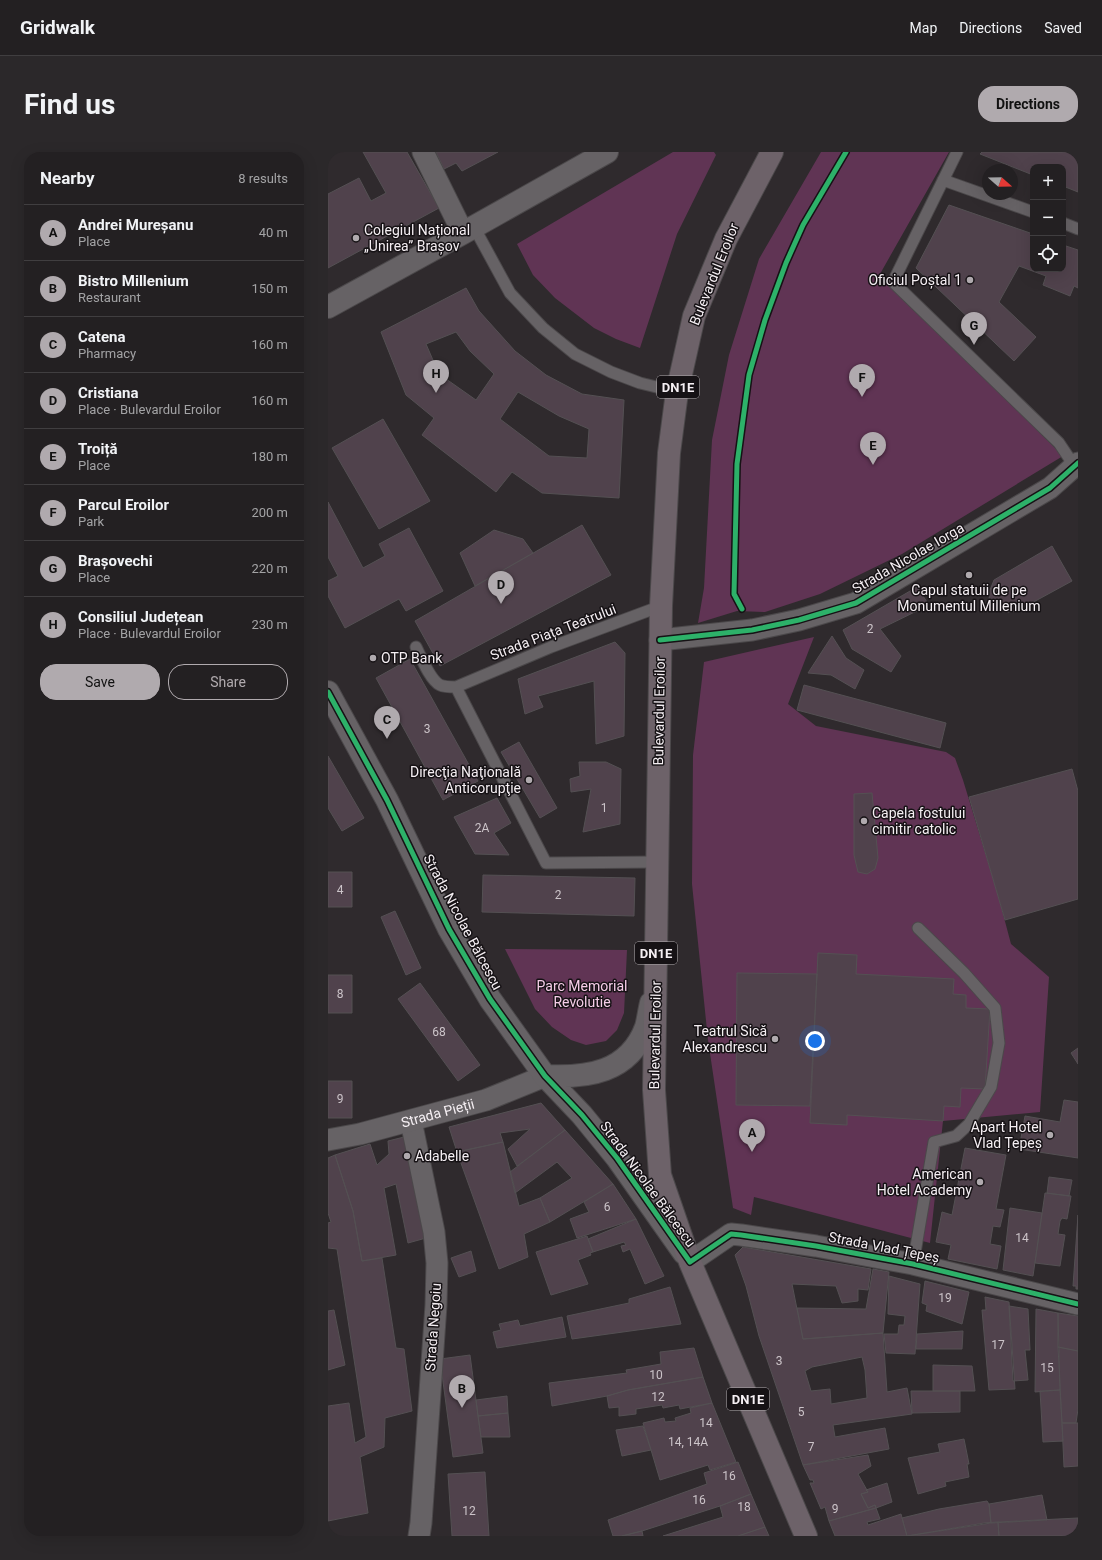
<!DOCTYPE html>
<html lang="en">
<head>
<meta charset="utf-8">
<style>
	body { margin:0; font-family:Roboto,sans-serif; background:#2b282a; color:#f1f3f6 }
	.controls { position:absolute; right:12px; top:12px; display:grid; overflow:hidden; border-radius:8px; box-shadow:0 4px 16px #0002 }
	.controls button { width:36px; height:36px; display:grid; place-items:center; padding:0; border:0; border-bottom:1px solid #403e40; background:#232022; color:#f1f3f6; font:20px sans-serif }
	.compass { position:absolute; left:654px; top:12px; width:36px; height:36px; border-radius:50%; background:#232022; box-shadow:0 4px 16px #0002; rotate:110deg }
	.you { position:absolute; left:487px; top:889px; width:14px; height:14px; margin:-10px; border:3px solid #fff; border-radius:50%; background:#1a73e8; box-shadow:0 0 0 6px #1a73e833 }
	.badge { display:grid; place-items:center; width:26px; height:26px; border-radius:50%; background:#b0aaae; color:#111; font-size:13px; font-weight:700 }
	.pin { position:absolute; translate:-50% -33px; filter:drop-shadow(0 1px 2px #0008) }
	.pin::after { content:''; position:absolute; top:21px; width:14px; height:12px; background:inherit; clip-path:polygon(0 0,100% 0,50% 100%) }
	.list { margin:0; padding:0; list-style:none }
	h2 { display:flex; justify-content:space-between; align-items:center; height:52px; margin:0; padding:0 16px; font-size:17px }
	h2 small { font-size:13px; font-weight:400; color:#a3a3a5 }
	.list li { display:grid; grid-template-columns:26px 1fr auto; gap:12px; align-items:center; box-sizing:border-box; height:56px; padding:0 16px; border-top:1px solid #403e40 }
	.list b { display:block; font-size:15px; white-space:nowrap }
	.list p { margin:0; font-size:13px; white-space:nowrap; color:#a3a3a5 }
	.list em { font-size:13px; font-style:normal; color:#a3a3a5 }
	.actions { display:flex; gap:8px; padding:12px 16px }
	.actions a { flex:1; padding:9px 0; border:1px solid #b0aaae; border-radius:16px; text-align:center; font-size:14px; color:#b0aaae }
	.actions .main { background:#b0aaae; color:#111 }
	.icon { flex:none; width:22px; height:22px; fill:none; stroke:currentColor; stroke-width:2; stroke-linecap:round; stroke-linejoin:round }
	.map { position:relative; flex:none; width:750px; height:1384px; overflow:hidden; border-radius:16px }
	header { display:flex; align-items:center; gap:24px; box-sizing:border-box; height:56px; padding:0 20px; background:#232022; border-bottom:1px solid #403e40 }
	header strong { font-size:19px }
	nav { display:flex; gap:22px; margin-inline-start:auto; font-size:14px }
	.intro { display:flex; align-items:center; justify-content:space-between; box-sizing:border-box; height:96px; padding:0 24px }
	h1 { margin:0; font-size:28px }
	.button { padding:10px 18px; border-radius:16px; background:#b0aaae; color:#111; font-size:14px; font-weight:700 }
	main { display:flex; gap:24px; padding:0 24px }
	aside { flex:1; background:#232022; border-radius:16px; box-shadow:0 4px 16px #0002 }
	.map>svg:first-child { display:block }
	.green { fill:#603454 }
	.building { fill:#50424c; stroke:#545053; fill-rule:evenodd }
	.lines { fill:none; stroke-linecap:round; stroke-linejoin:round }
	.service-casing { stroke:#4b484a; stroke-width:13 }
	.minor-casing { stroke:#4b484a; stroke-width:23 }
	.tertiary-casing { stroke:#4b484a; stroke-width:24 }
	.primary-casing { stroke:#4b484a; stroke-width:24 }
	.service { stroke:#666265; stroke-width:11 }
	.minor { stroke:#666265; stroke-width:21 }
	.tertiary { stroke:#666265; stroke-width:22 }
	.primary { stroke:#6d6269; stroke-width:22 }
	.cycleway-casing { stroke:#161215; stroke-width:8 }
	.cycleway { stroke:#2db169; stroke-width:5 }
	.poi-dot { fill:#b0aaae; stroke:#161215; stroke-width:1.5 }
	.labels { text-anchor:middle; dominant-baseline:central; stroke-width:3; stroke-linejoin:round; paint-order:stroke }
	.number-label { font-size:12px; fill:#ccc4c9 }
	.shield { fill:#161215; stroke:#b2adb0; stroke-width:1 }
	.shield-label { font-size:13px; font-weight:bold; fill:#f5eff3 }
	.poi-label { font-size:14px; fill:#f5eff3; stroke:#161215; text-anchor:end }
	.street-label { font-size:14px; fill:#f5eff3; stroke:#161215 }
	.park-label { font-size:14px; fill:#f6cde8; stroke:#161215 }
</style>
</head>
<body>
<header>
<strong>Gridwalk</strong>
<nav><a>Map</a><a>Directions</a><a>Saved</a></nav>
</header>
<div class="intro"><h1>Find us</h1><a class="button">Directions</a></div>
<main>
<aside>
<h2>Nearby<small>8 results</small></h2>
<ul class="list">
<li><span class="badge">A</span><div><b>Andrei Mureșanu</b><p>Place</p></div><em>40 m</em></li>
<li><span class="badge">B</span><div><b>Bistro Millenium</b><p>Restaurant</p></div><em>150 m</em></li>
<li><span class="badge">C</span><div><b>Catena</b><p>Pharmacy</p></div><em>160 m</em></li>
<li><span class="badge">D</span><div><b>Cristiana</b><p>Place · Bulevardul Eroilor</p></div><em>160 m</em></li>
<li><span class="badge">E</span><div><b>Troiță</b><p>Place</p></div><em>180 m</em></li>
<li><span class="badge">F</span><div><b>Parcul Eroilor</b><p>Park</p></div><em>200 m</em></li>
<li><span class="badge">G</span><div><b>Brașovechi</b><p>Place</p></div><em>220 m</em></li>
<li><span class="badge">H</span><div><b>Consiliul Județean</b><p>Place · Bulevardul Eroilor</p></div><em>230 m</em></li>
</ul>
<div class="actions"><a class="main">Save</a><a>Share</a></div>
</aside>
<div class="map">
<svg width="750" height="1384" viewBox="0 0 750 1384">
	<rect width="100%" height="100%" fill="#2f2a2d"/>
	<!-- green -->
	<path class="green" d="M345 0H386L388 3 349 82 312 196 288 187 266 176 227 146 205 123 189 92Z
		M493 0H621L552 122 735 304 574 402 492 442 437 460 409 459 370 471 376 436 384 288 401 203 431 107Z
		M486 485 460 552 488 574 618 600 627 606 635 628 670 743 683 792 721 825 712 960 615 969 602 1091 426 1045 423 1063 405 1056 380 888 364 732 365 603 376 510Z
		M177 797 299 798 296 861 289 878 278 889 258 893 243 888 224 875 207 857Z"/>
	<!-- building -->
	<path class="building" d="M35 0H79L111 56 0 116V42L31 26 43 49 58 41Z
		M108 0H170L134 19 128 11 116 17Z
		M654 0H750V40L735 34V15H705V23L652 2Z
		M621 53 705 82V117H735V93L750 98V136L746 134 742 144 715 133 718 124 691 114 671 150 708 185 686 209 588 116Z
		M138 136 151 159 187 199 218 223 254 242 296 248 291 346 214 341 184 320 168 340 94 283 106 266 78 243 53 180ZM128 180 142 199 166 222 148 248 111 222 98 192ZM190 240 231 264 261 277 259 306 221 304 172 267Z
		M55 267 102 349 51 377 4 296Z
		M0 350 35 416 57 404 51 392 81 376 115 439 78 459 71 447 17 476 0 444V429L10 424 0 405Z
		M254 373 283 423 112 514 87 469Z
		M166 378 195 387 205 401 147 434 132 401Z
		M724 394 744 429 689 459 680 460 672 458 667 455 661 447 662 438 666 428Z
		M589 435 601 453 552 477 573 504 563 520 524 497 515 478Z
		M504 484 518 506 536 518 527 537 503 523 480 521Z
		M287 490 297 501 296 584 268 592 266 529 210 544 215 555 197 562 190 527Z
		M82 507 150 629 115 648 48 526Z
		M476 533 618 571 612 596 469 558Z
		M191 590 229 656 212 666 173 600Z
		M0 604 36 666 14 679 0 656Z
		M251 610H278L293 617 292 672 255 680 263 637 243 640 242 627 252 624Z
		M744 617 750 639V747L677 768 641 645Z
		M544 641 550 706 547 717 539 722 530 720 526 703V642Z
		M169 646 183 671 166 681 181 703 147 702 126 665Z
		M0 720H24V755H0Z
		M155 723 307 726 306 764 154 760Z
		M67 759 93 816 78 823 53 765Z
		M490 801 529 803 528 822 626 827 625 842 638 843V856L662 857 657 937 633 936 632 955 616 954 615 969 519 963V973L482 971Z
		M409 821 489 822 482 954 408 953Z
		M0 823H24V861H0Z
		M92 831 152 913 130 929 70 847Z
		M750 896V912L743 901Z
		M0 929H24V966H0Z
		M736 948 750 950V1006L691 997 697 964 732 970Z
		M213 951 237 978 189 1014 180 997 202 977 172 981 175 990 129 1000 121 975Z
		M237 978 285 1032 222 1070 212 1046 244 1026 229 1010 187 1041 182 1020Z
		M76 985 98 1086 80 1091 68 1032 56 1036 68 1103 34 1109 25 1059 7 1003 42 992 49 1013 61 1002 60 989Z
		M175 990 191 1054 212 1046 222 1070 196 1082 200 1105 171 1117 129 1000Z
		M637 996 678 1003 668 1057 676 1058 672 1075 665 1074 662 1092 673 1094 669 1117 620 1107 623 1093 608 1090 614 1060 624 1063Z
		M7 1003 25 1059 34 1109 54 1106 68 1196 76 1197 84 1259 57 1266 56 1295 32 1305 40 1361 0 1369V1254L21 1251 27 1291 38 1285 9 1097 0 1096V1071L3 1070 0 1061V1006Z
		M721 1025 744 1028 741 1044 719 1041Z
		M285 1032 308 1067 249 1086 242 1067 261 1060 256 1050Z
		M717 1041 743 1044 739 1067 734 1066 732 1069 730 1082 737 1083 732 1114 707 1111Z
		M682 1056 714 1061 705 1124 675 1118Z
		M750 1063V1137H748V1134H745Z
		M308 1067 336 1124 317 1132 302 1097 295 1100 293 1094 298 1093 296 1090 265 1100 260 1087Z
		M259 1084 265 1100 262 1101 263 1103 250 1108 260 1132 223 1143 208 1100Z
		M415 1095 543 1117 540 1138 530 1137V1149L514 1151 508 1134 464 1132 475 1187 555 1181 559 1240 579 1236 584 1262 505 1273 507 1285 557 1276 561 1297 475 1313 431 1184 418 1134 407 1103ZM534 1205 537 1218 539 1246 503 1252 502 1237 483 1239 477 1219 484 1215Z
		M143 1099 148 1119 131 1125 123 1106Z
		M545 1117 561 1120 555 1181 475 1187 469 1156 538 1157Z
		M561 1124 592 1132 587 1202 558 1201 556 1182H570L571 1173H576L577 1164 560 1162Z
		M597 1129 641 1140 634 1172 598 1159 599 1153 594 1151Z
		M342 1135 353 1172 244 1187 239 1164 301 1151V1147Z
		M657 1145 681 1150 687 1237 661 1238 654 1158H658Z
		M681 1154 700 1157 702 1198H697L700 1228 685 1229Z
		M708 1157 730 1161 732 1238 707 1240Z
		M6 1158 17 1213 0 1218V1159Z
		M730 1161 750 1164V1199L730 1195Z
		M234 1165 238 1185 169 1196 165 1180 173 1178 171 1172 190 1168 192 1174Z
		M635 1179 634 1197H588L589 1182Z
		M730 1195 750 1199V1257L748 1271H734Z
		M366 1196 375 1225 300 1238 279 1244 224 1254 221 1231 299 1221 298 1218 333 1212 332 1200Z
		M142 1203 155 1301 125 1305 112 1207Z
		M605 1213 644 1214 647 1239H605Z
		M375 1225 384 1251 352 1257 351 1253 335 1256 334 1253 308 1257V1262L291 1264V1255L281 1256 279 1244 300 1238Z
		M732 1238 735 1289 715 1290 712 1239Z
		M583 1239H632V1260L584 1261Z
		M179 1244 180 1261 150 1264 148 1248Z
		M384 1251 408 1310 382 1318 380 1313 332 1328 315 1271 336 1266 337 1270 348 1269 347 1266 363 1261 362 1256Z
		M180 1261 182 1285H153L150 1264Z
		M734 1271H750V1314L736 1315Z
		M315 1274 323 1298 294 1304 288 1278Z
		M636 1287 641 1312H639L641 1325 617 1330 618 1334 590 1342 580 1306 612 1300 610 1292Z
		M540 1303 543 1314 530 1322 540 1340 533 1342 540 1356 547 1353 548 1356 501 1369 497 1355 493 1357 482 1331H486L485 1328H482L475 1313Z
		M410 1310 423 1342 392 1354 314 1379 294 1384H285L280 1368 379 1332 376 1321Z
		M157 1320 161 1384H124L120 1322Z
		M559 1331 564 1350 548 1356 547 1353 540 1356 533 1342 540 1340 538 1338Z
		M423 1342 437 1375 410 1384H335L395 1365 392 1354Z
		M714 1343 719 1368 663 1371 661 1352Z
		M659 1349 661 1352 663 1371 579 1384 574 1366 611 1357Z
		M548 1356 552 1367 539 1370 540 1373 573 1362 579 1384H507L501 1369Z
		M750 1366V1384H671L670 1370Z
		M670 1370 671 1384H579L656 1371Z
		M437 1375 441 1384H410Z
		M314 1379 315 1384H294Z"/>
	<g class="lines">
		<!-- service casing -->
		<g class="service-casing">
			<path id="service" d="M629 0 565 130 731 291 747 315
				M615 28 705 60
				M735 71 750 77
				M146 75 182 141 215 176 247 202 283 220 312 231 349 240
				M88 495C93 505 102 528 112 533 116 535 122 535 128 535
				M329 710 218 711 128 535 223 495 333 454
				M585 1112 606 990 628 984 641 972 663 935 671 891 667 856 636 821 590 776"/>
		</g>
		<!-- minor casing -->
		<g class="minor-casing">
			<g id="minor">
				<path d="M95 0 135 81"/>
				<path d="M332 488 424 478 471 468 528 451 722 336 750 311"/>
				<path d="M83 969 106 1080 109 1111 108 1153 93 1371 91 1384"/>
				<path id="s1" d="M0 988 32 982 158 948 217 924"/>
				<path d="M362 1110 403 1082 413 1083 488 1094 585 1112 750 1152"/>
			</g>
		</g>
		<!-- tertiary casing -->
		<g class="tertiary-casing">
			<path id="tertiary" d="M0 155 135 81 279 0
				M0 540 59 648 121 777 162 847 217 924 254 963 289 1006 356 1101
				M217 924C259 926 301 921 318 875 320 868 321 859 323 851"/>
		</g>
		<!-- primary casing -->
		<g class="primary-casing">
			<path id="primary" d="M444 0 398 87 366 164 349 240 341 301 333 454 326 938 332 1023 362 1110 478 1384"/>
		</g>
		<!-- service -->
		<use href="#service" class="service"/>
		<!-- minor -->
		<use href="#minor" class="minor"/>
		<!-- tertiary -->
		<use href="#tertiary" class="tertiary"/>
		<!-- primary -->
		<use href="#primary" class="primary"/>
		<!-- cycleway casing -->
		<g class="cycleway-casing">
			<path id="cycleway" d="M414 457 406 442 409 312 421 223 437 168 458 111 475 73 518 0
				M332 488 424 478 471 468 528 451 722 336 750 311
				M0 540 59 648 121 777 162 847 217 924 254 963 289 1006 362 1110 403 1082 413 1083 488 1094 585 1112 750 1152"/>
		</g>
		<!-- cycleway -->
		<use href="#cycleway" class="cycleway"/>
	</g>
	<!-- markers -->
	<g class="poi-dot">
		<circle cx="28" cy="86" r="4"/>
		<circle cx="642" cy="128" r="4"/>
		<circle cx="641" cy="423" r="4"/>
		<circle cx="45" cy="506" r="4"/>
		<circle cx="201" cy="628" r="4"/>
		<circle cx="536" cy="669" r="4"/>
		<circle cx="447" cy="887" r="4"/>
		<circle cx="722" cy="983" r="4"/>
		<circle cx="79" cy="1004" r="4"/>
		<circle cx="652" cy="1030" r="4"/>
	</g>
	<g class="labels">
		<!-- number labels -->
		<g class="number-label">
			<text x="542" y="477">2</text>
			<text x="99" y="577">3</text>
			<text x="276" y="656">1</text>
			<text x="154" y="676">2A</text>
			<text x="12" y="738">4</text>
			<text x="230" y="743">2</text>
			<text x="12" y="842">8</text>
			<text x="111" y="880">68</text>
			<text x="12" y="947">9</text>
			<text x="279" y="1055">6</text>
			<text x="694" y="1086">14</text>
			<text x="617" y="1146">19</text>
			<text x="670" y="1193">17</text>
			<text x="451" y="1209">3</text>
			<text x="719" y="1216">15</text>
			<text x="328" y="1223">10</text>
			<text x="330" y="1245">12</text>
			<text x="473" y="1260">5</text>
			<text x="378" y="1271">14</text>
			<text x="360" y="1290">14, 14A</text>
			<text x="483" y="1295">7</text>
			<text x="401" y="1324">16</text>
			<text x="371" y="1348">16</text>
			<text x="416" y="1355">18</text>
			<text x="507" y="1357">9</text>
			<text x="141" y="1359">12</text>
		</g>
		<!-- shield labels -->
		<g class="shield">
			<rect x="329" y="224" width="42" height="22" rx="3"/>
			<rect x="307" y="790" width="42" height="22" rx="3"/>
			<rect x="399" y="1236" width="42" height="22" rx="3"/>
		</g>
		<g class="shield-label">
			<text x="350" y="235">DN1E</text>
			<text x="328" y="801">DN1E</text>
			<text x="420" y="1247">DN1E</text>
		</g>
		<!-- poi labels -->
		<g class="poi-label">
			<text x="36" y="78" text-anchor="start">Colegiul Național<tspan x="36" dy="16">„Unirea” Brașov</tspan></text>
			<text x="634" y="128">Oficiul Poștal 1</text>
			<text x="641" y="438" text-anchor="middle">Capul statuii de pe<tspan x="641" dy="16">Monumentul Millenium</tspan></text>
			<text x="53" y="506" text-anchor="start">OTP Bank</text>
			<text x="193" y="620">Direcţia Naţională<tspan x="193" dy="16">Anticorupţie</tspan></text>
			<text x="544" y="661" text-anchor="start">Capela fostului<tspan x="544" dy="16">cimitir catolic</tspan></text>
			<text x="439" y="879">Teatrul Sică<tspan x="439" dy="16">Alexandrescu</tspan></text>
			<text x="714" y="975">Apart Hotel<tspan x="714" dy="16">Vlad Țepeș</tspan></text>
			<text x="87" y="1004" text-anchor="start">Adabelle</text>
			<text x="644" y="1022">American<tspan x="644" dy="16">Hotel Academy</tspan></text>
		</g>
		<!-- street labels -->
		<g class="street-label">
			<text transform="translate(386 122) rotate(-68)">Bulevardul Eroilor</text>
			<text transform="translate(580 406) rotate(-30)">Strada Nicolae Iorga</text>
			<text transform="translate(225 480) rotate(-21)">Strada Piața Teatrului</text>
			<text transform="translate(331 559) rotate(-89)">Bulevardul Eroilor</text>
			<text transform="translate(135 770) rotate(62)">Strada Nicolae Bălcescu</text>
			<text transform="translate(327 883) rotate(-89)">Bulevardul Eroilor</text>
			<text stroke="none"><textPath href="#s1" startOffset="113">Strada Pieții</textPath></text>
			<text transform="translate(320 1032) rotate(54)">Strada Nicolae Bălcescu</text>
			<text transform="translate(556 1095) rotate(11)">Strada Vlad Țepeș</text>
			<text transform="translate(105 1175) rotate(-86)">Strada Negoiu</text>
		</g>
		<!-- park labels -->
		<g class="park-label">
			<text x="254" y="834">Parc Memorial<tspan x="254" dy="16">Revolutie</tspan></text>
		</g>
	</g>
</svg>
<div class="controls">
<button>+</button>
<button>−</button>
<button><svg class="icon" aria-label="locate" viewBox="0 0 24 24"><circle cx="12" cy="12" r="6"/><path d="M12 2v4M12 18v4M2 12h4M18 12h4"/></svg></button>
</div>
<svg class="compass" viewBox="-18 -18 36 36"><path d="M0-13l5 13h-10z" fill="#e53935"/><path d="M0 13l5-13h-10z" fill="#a3a3a5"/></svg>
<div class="you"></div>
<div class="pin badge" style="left:424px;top:1000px">A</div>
<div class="pin badge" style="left:134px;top:1256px">B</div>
<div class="pin badge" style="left:59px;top:587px">C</div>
<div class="pin badge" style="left:173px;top:452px">D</div>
<div class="pin badge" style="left:545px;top:313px">E</div>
<div class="pin badge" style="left:534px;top:245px">F</div>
<div class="pin badge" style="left:646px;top:193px">G</div>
<div class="pin badge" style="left:108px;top:241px">H</div>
</div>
</main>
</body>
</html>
